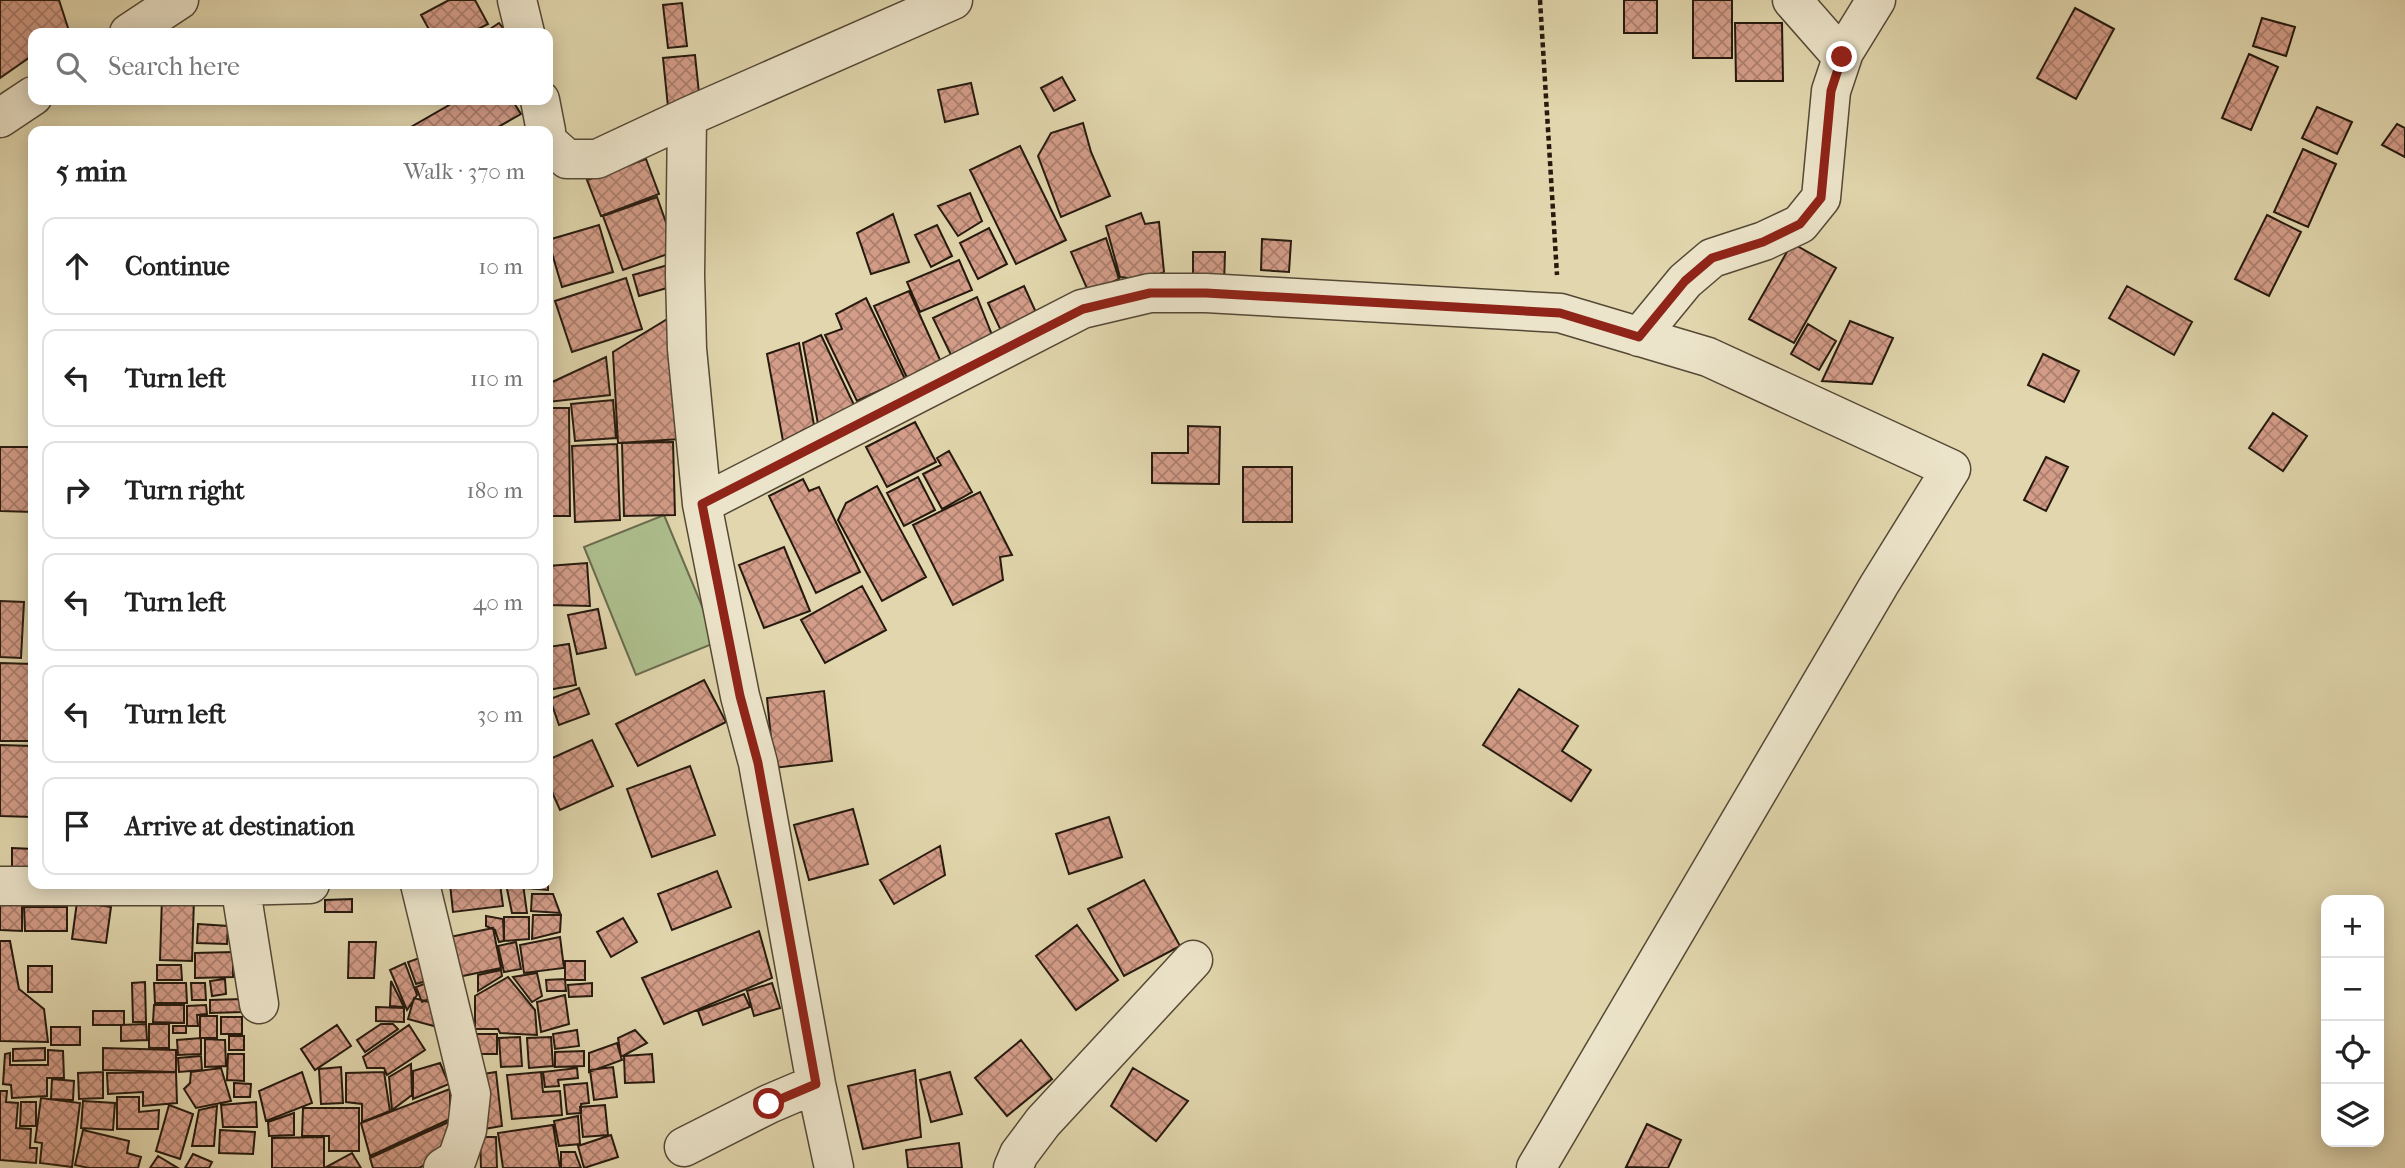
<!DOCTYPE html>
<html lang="en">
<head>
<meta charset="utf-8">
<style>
	body { margin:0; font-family:"IM FELL French Canon",serif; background:#f2f2f2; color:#222 }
	.controls { position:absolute; right:21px; bottom:21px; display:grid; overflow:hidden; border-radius:14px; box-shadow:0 4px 18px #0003 }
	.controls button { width:63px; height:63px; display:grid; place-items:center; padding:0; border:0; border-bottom:2px solid #e0e0e0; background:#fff; color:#222; font:35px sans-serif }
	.stop { position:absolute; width:21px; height:21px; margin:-16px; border:5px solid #8f2418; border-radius:50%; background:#fff }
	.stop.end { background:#8f2418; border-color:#fff; box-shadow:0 2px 7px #0008 }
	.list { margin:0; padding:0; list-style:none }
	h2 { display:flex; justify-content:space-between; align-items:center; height:91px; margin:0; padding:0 28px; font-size:30px }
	h2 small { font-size:23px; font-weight:400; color:#767676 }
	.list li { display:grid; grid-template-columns:46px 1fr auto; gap:21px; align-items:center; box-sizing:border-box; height:98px; margin:0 14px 14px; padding:0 14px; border:2px solid #e0e0e0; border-radius:14px }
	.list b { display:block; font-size:26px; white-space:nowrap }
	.list em { font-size:23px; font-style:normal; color:#767676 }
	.icon { flex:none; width:38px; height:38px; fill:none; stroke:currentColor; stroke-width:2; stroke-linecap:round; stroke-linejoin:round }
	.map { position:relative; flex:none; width:2405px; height:1168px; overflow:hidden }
	.search { position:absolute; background:#fff; box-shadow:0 4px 18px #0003; left:28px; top:28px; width:525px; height:77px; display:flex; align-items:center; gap:18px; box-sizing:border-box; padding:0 24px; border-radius:14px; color:#767676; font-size:26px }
	.panel { position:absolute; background:#fff; box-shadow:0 4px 18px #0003; left:28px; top:126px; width:525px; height:763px; border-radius:14px }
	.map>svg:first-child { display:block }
	.pitch { fill:#aebf8e; stroke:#6a6c4e; stroke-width:2 }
	.building { fill:url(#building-cross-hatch); stroke:#261a0e; stroke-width:2 }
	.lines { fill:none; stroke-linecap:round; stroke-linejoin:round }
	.minor-casing { stroke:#554936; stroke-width:41 }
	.path { stroke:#261a0e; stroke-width:4.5; stroke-dasharray:5 3.5; stroke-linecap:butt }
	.minor { stroke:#ece4ca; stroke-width:38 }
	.route { stroke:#8f2418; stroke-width:9 }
</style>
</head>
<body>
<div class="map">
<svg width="2405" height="1168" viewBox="0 0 2405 1168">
	<defs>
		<pattern id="building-cross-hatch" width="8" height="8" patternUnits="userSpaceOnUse" patternTransform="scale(1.75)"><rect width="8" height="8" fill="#d49d89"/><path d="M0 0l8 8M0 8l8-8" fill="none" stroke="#ac7f6e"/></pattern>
	</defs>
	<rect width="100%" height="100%" fill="#e1d6ad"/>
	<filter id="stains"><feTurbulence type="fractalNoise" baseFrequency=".00286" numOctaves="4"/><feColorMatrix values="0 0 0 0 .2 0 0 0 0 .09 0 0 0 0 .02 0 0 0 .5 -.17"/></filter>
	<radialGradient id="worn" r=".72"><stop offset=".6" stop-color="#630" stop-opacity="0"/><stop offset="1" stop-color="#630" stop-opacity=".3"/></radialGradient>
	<!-- pitch -->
	<path class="pitch" d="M664 515 717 642 636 675 584 547Z"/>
	<!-- building -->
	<path class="building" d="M0 0H59L69 31 65 33H33V55L0 78Z
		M449 0H475L488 24 470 33H431L421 15Z
		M1624 0H1657V33H1624Z
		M1693 0H1732V58H1693Z
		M682 3 687 46 668 48 663 5Z
		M2075 8 2114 29 2076 99 2037 78Z
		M2262 18 2295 27 2286 56 2253 46Z
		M499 23 507 33H484Z
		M1735 23H1782L1783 81H1736Z
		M2249 54 2278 67 2251 130 2222 118Z
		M695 55 700 103 668 107 663 58Z
		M1062 77 1075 100 1054 111 1041 88Z
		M971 83 978 114 945 122 938 90Z
		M458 100H512L521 114 491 131H404Z
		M2317 107 2352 122 2337 154 2302 138Z
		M1083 123 1091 152 1110 196 1061 217 1038 156 1051 133Z
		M2397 124 2405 128V157L2382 145Z
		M1020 146 1066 240 1016 264 970 170Z
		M2303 149 2336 164 2308 227 2274 212Z
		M646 159 659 194 601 216 587 180Z
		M970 193 982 221 958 236 938 206Z
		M657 197 676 251 623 270 603 216Z
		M1141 213 1145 224 1159 222 1164 272 1146 280 1120 277 1106 226Z
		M893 214 909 262 871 274 857 233Z
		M2267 215 2301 232 2269 296 2235 279Z
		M599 225 613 272 562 287 548 240Z
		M937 225 952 256 931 267 915 235Z
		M989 228 1007 264 978 279 960 243Z
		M1106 238 1119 279 1089 293 1071 252Z
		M1262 239 1291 241 1289 272 1261 270Z
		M1792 243 1836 268 1794 343 1749 319Z
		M1193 252H1225L1224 287H1193Z
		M959 260 972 290 920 312 907 282Z
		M668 265 674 286 639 296 633 275Z
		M626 278 642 329 572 352 555 301Z
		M1024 286 1039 319 1003 335 988 303Z
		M2127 286 2192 322 2174 355 2109 318Z
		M909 291 941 362 907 378 874 306Z
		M977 297 994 340 952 357 933 318Z
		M866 298 905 379 857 401 825 335 842 329 836 314Z
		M674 315 681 439 618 443 613 352Z
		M1850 321 1893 338 1872 384 1822 381Z
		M1808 324 1836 341 1819 370 1791 354Z
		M821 335 855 407 818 424 803 343Z
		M799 343 814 425 783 441 767 354Z
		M2043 354 2079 371 2064 402 2028 385Z
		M606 357 610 395 548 402V384Z
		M613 400 616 438 575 441 571 404Z
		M548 408H569L570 516H548Z
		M2273 413 2307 436 2283 471 2249 448Z
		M915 422 936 462 887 487 866 447Z
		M1188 426 1220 427 1219 484 1152 483V453H1188Z
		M673 442 675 515 624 516 622 443Z
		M617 444 620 520 575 522 572 446Z
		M0 447H33V512L0 511Z
		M949 451 972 492 942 509 923 474 941 465 937 458Z
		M2046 457 2068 467 2046 511 2024 500Z
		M1243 467H1292V522H1243Z
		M918 477 935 510 904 526 887 493Z
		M803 479 809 491 819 487 860 572 816 593 769 496Z
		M877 486 926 577 882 601 838 520 846 503Z
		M980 492 1012 555 1000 557 1003 580 953 605 913 525Z
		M784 547 810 611 764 628 739 565Z
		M587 563 590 606 548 605V566Z
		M862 586 886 630 825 663 801 620Z
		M0 601 24 602 21 658 0 657Z
		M598 609 606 648 577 654 568 615Z
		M569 644 576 685 548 690V647Z
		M0 663 33 664V741H0Z
		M704 680 726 722 638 766 616 724Z
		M579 688 589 714 559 725 550 699Z
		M1519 689 1578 726 1562 751 1591 770 1571 801 1483 745Z
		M824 691 832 761 774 768 767 698Z
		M592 740 613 786 560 810 548 783V760Z
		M0 745 33 746V817L0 816Z
		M690 766 715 835 652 857 627 789Z
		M853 809 868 864 809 880 794 825Z
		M1109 817 1122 857 1069 874 1056 834Z
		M940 846 945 875 894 904 880 880Z
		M12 848 33 849V871H12Z
		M717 871 731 907 672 930 658 894Z
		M1144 880 1180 946 1124 976 1088 909Z
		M450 884H500L503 906 453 912Z
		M506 884H523L527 913H512Z
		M525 884H548V890L525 888Z
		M532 894H553L560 913 531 911Z
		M162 897 194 899 192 961 160 960Z
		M352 899V912H325V900Z
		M77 902 111 907 106 943 72 939Z
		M0 904H22V931L0 930Z
		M24 907H67V931H25Z
		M533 915H561L560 932 532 939Z
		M486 916 503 919 504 941 499 942 495 930 486 926Z
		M504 917H529V939L504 941Z
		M623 918 637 942 611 957 597 932Z
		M198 924 228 926 227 944 197 943Z
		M1077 925 1118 980 1076 1010 1036 956Z
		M493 928 501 968 458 977 450 937Z
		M759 931 772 978 664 1024 642 978Z
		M560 937 564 968 524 973 520 945Z
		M0 941H10L19 989 44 1009 48 1042 0 1041Z
		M349 942H376L374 978H348Z
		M516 942 521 969 504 972 498 946Z
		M233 952V977L195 978V953Z
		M428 955 436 978 416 984 408 962Z
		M565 961H585V980H565Z
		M405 963 417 995 407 1010 390 970Z
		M157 965H181L182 980H157Z
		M28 966H52V992H28Z
		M501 970 502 976 478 991V975Z
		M537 973 542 996 532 1002 513 977Z
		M508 977 535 1010 537 1035 500 1033 498 1029H475V996Z
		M225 979 226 994 212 996 210 981Z
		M565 979 566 991H547L546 980Z
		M434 980 439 995 422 1002 416 987Z
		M391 981 404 1007 390 1006Z
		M145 982 146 1022H133L132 983Z
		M154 983H186L187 1003H155Z
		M191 983H205L206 1000H192Z
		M592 983V996L569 997 568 985Z
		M772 983 780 1008 754 1016 747 991Z
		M744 994 750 1007 703 1025 698 1011Z
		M565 995 569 1024 541 1032 537 1002Z
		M414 998 447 1007 441 1028 408 1019Z
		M242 999V1012L210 1013V1000Z
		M154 1005H184V1023L153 1022Z
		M206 1005 207 1014 197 1015 198 1026H187V1006Z
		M376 1007 404 1008V1022L376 1021Z
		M93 1011H124V1025H93Z
		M200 1016H217V1038H200Z
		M221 1017H242V1034H221Z
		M146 1024 147 1040 121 1041V1025Z
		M149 1024H169V1048H149Z
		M381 1024H393L398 1029 365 1052 357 1040Z
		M337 1025 351 1046 315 1070 301 1049Z
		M409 1025 425 1050 387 1075 384 1068H367L363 1057Z
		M173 1026H186V1033H173Z
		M51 1027H80V1045H51Z
		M577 1030 579 1046 555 1049 553 1034Z
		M635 1030 647 1043 621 1057 618 1038Z
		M477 1034H497V1054H477Z
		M229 1036H244V1050H229Z
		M520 1037 522 1066 501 1067 499 1038Z
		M551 1037 553 1066 529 1068 527 1038Z
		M201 1038V1054L178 1055 177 1040Z
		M205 1039 225 1040 226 1066 205 1067Z
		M1021 1040 1052 1079 1007 1116 975 1078Z
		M617 1043 622 1060 589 1072V1053Z
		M45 1048V1060L13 1061V1049Z
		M103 1048 176 1050V1072L103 1070Z
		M48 1050 63 1051 64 1078H47V1096L12 1098 11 1085 3 1084 5 1054 10 1053V1065H48Z
		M584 1051V1066L555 1067V1052Z
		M228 1054H244V1081L227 1080Z
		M652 1054 654 1082 625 1083 624 1056Z
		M201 1056 202 1070 179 1072 178 1058Z
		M440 1063 449 1084 413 1099V1071Z
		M411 1064 412 1095 392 1110 389 1077Z
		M341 1067 343 1103 321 1104 319 1069Z
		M613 1067 617 1097 594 1100 590 1070Z
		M221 1068 231 1101 196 1108 184 1089 190 1083 191 1072Z
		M577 1068 578 1078 558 1080 559 1086 545 1087 543 1072Z
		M1133 1068 1188 1101 1156 1141 1111 1106Z
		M915 1070 921 1137 863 1149 848 1086Z
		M103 1072V1098L79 1099 78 1073Z
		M176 1072 177 1103 143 1106V1092L108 1094 107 1073Z
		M302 1072 312 1103 266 1121 259 1091Z
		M384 1072 390 1111 362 1122V1104L346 1102V1073Z
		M496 1072 502 1126 484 1129 477 1075Z
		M541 1072 543 1092 560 1091 562 1115 512 1119 507 1075Z
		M950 1072 962 1114 931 1122 920 1080Z
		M52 1079 74 1081 73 1100 51 1099Z
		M234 1083 251 1084 250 1097H234Z
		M587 1083 589 1103 581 1104V1113L567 1114 564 1085Z
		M450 1089V1119L370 1156 361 1123Z
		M0 1091H7L6 1102 18 1103 16 1128 31 1129 30 1148H37L36 1163 0 1160Z
		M117 1097H139V1112L159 1110 158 1129H117Z
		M41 1098 80 1103 72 1167 40 1163 42 1143 35 1142Z
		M83 1101 115 1103 113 1130 81 1128Z
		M21 1102H36V1126H20Z
		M256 1102 257 1127H223L221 1105Z
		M169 1105 193 1114 180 1159 156 1151Z
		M605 1105 608 1135 583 1137 580 1107Z
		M217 1106 214 1146H192L199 1110Z
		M303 1108H359V1151H329V1136H302Z
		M294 1113V1135L269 1136 268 1122Z
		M578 1116 580 1144 559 1146 554 1121Z
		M453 1120V1150L419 1168H373L370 1158Z
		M1647 1124 1681 1140 1668 1168 1626 1167Z
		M553 1125 560 1168H503L498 1133Z
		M83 1130 129 1141 127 1153 141 1157 138 1168H89L75 1165Z
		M220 1130 255 1132 253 1154 219 1153Z
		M611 1135 618 1157 584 1168 578 1146Z
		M324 1137V1168H272V1138Z
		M480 1137H496L497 1168H481Z
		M959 1143 962 1168H908L906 1150Z
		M561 1152H575L581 1168H561Z
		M352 1153 361 1168 326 1167Z
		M193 1154 212 1162 209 1168H185Z
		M158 1156 178 1168H150Z"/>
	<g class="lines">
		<!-- minor casing -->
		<g class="minor-casing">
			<path id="minor" d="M517 0 525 33
				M1792 0 1842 57
				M129 33 179 0
				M540 100 546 131
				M0 118 33 96
				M548 142 567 159H597L687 117
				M1639 337 1685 281 1712 258 1764 241 1800 224 1821 198 1831 91 1844 52 1876 0
				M702 504 1082 309 1150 293H1206L1560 313 1708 357 1951 469 1879 585 1536 1168
				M240 884 259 1004
				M420 884 471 1094 467 1130 457 1159 443 1168
				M0 886H240L310 884
				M684 1147 769 1104 816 1084
				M834 1168 816 1084 758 763 740 696 702 504 687 349 685 275 687 117 953 0
				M1013 1168 1019 1154 1043 1122 1193 960"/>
		</g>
		<!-- path -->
		<path class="path" d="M1540 0 1557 275"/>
		<!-- minor -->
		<use href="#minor" class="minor"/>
	</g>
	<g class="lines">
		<!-- route -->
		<path class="route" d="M769 1104 816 1084 758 763 740 696 702 504 1083 309 1150 293H1206L1560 313 1639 337 1685 281 1712 258 1763 242 1800 224 1821 198 1831 91 1842 57"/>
	</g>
	<rect width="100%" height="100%" filter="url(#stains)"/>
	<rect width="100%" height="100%" fill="url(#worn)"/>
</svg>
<div class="controls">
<button>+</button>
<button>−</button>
<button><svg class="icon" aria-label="locate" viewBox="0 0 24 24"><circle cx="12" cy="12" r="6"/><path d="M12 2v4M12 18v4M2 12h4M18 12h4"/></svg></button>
<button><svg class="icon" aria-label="layers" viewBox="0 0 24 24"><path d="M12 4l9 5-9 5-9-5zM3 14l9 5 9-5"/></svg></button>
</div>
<div class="stop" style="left:769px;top:1104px"></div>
<div class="stop end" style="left:1842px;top:57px"></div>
<div class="search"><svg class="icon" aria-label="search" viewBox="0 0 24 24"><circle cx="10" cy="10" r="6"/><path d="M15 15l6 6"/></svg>Search here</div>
<section class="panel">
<h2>5 min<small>Walk · 370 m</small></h2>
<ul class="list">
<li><svg class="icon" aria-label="ahead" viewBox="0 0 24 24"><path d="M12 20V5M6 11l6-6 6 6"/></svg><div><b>Continue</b></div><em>10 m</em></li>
<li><svg class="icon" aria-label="left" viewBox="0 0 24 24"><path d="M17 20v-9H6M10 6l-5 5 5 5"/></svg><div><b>Turn left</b></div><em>110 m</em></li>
<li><svg class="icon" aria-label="right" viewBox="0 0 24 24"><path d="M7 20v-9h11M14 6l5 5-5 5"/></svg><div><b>Turn right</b></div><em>180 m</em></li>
<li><svg class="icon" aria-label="left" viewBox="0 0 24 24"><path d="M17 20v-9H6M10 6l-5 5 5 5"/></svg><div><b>Turn left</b></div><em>40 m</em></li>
<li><svg class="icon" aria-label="left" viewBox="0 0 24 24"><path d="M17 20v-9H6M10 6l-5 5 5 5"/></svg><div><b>Turn left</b></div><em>30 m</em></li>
<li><svg class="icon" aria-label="arrive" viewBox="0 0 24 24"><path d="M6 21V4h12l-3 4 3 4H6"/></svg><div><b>Arrive at destination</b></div></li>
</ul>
</section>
</div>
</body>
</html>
